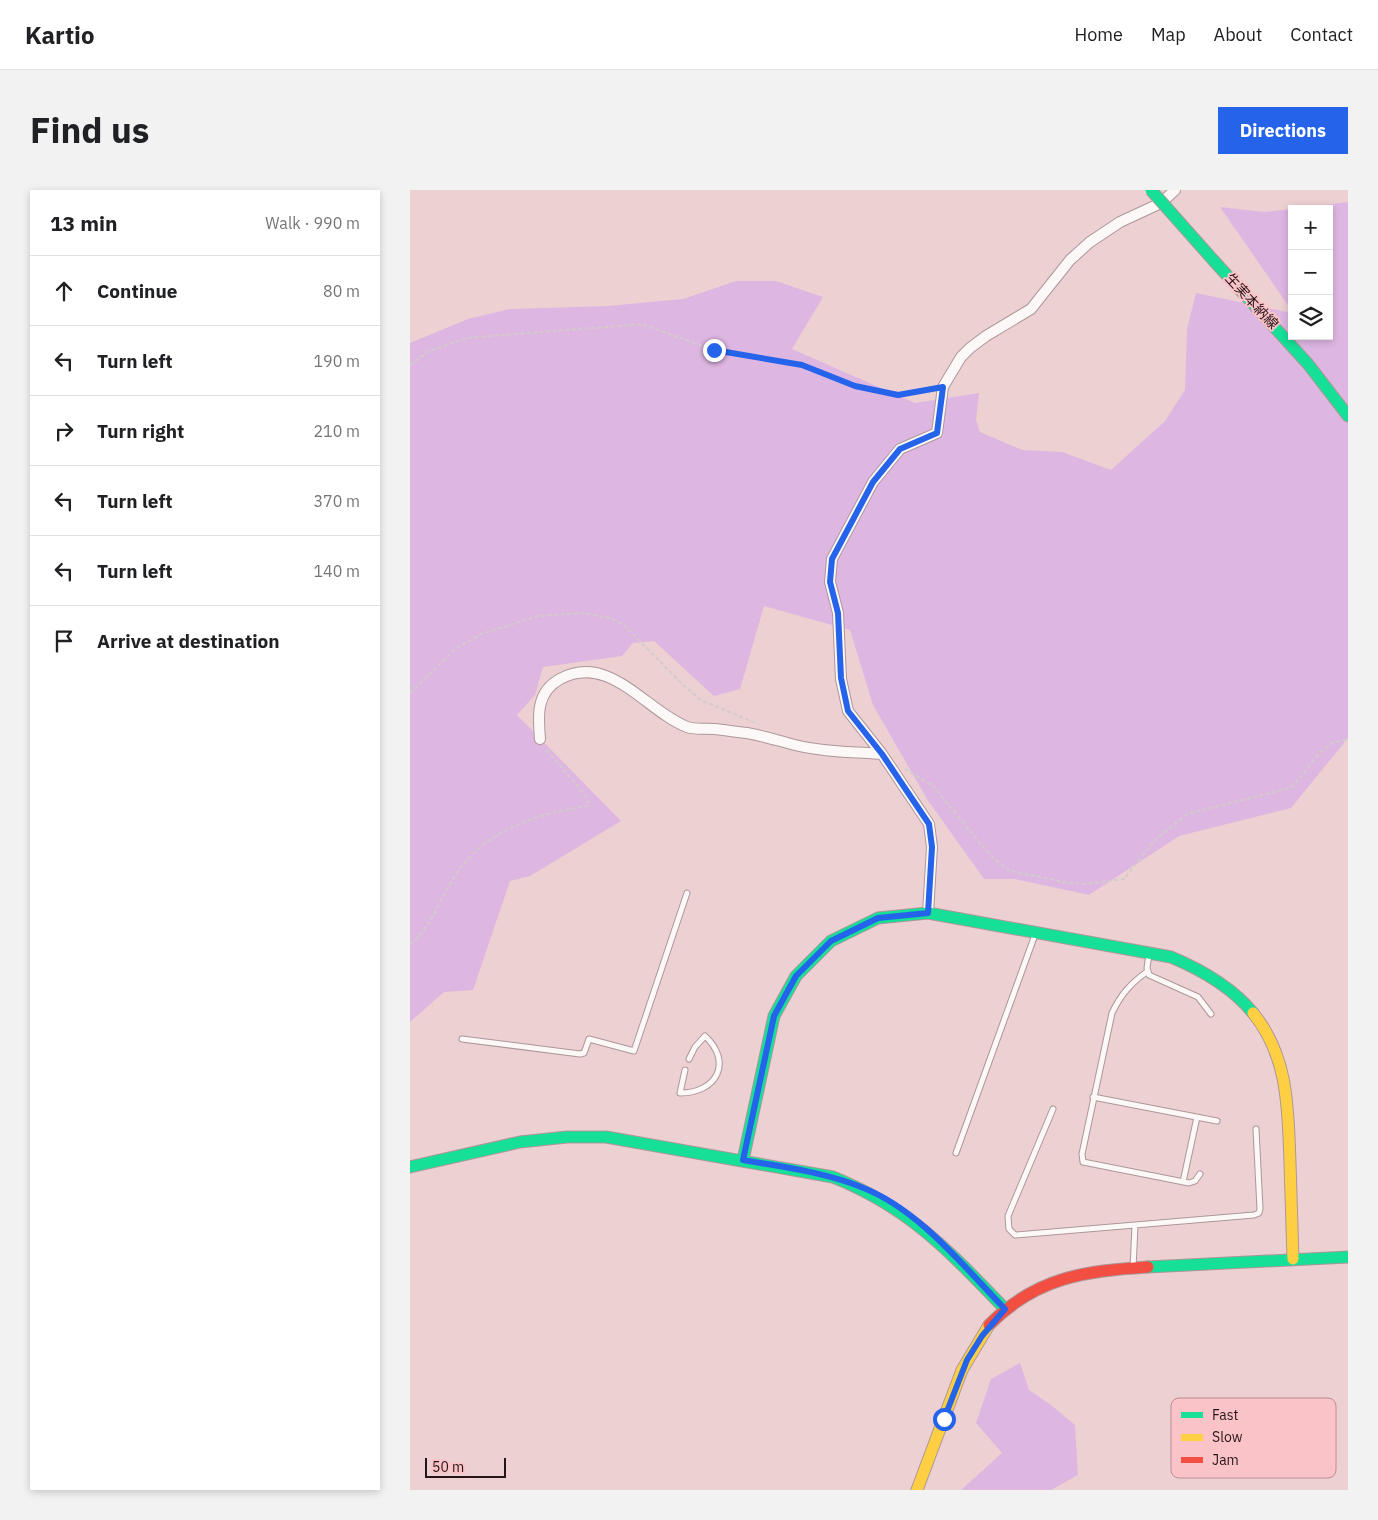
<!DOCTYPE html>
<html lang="en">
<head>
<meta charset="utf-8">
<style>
	body { margin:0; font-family:"IBM Plex Sans","Noto Sans JP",sans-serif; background:#f2f2f2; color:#202124 }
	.controls { position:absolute; right:15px; top:15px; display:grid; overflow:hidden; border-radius:0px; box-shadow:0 2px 8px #0003 }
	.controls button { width:45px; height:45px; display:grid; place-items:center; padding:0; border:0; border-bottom:1px solid #e0e0e0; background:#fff; color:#202124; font:25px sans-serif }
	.scale { position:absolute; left:15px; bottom:12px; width:81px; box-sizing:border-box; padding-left:5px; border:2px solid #271417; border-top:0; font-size:14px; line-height:18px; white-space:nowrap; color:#271417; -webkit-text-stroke:4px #fac3c8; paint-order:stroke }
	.stop { position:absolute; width:15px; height:15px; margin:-11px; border:4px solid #2563eb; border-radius:50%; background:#fff }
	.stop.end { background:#2563eb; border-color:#fff; box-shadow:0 1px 5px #0008 }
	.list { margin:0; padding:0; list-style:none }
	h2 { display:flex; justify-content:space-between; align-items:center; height:65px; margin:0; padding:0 20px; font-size:21px }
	h2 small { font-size:16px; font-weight:400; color:#757577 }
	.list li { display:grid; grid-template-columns:32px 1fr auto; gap:15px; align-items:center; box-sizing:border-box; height:70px; padding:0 20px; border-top:1px solid #e0e0e0 }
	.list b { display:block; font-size:19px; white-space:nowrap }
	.list em { font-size:16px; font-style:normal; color:#757577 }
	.icon { flex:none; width:28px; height:28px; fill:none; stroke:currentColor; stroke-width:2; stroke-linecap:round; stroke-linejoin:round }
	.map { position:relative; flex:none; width:938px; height:1300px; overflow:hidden; border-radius:0px }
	header { display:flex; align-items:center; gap:30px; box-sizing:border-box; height:70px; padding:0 25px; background:#fff; border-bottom:1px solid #e0e0e0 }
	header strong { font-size:24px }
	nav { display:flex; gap:28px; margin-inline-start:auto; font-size:18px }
	.intro { display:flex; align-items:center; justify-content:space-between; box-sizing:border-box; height:120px; padding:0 30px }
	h1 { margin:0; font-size:35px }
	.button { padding:12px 22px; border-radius:0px; background:#2563eb; color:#fff; font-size:18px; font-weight:700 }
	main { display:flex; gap:30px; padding:0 30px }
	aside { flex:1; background:#fff; border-radius:0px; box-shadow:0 2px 8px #0003 }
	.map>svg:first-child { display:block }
	.green { fill:#deb6e2 }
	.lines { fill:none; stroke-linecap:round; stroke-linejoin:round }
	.lane-casing { stroke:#ad9799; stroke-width:7 }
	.street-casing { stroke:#ad9799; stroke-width:12 }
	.fast-casing { stroke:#ad9799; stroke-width:13 }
	.slow-casing { stroke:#ad9799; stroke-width:13 }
	.jam-casing { stroke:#ad9799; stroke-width:13 }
	.path { stroke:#d4cbcc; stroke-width:2; stroke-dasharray:4 2.5; stroke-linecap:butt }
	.lane { stroke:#fcf8f8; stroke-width:5 }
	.street { stroke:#fcf8f8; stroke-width:10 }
	.fast { stroke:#16e098; stroke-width:11 }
	.slow { stroke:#ffcf43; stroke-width:11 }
	.jam { stroke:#f24e42; stroke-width:11 }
	.fast-bridge-casing { stroke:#ad9799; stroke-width:13; stroke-linecap:butt }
	.fast-bridge { stroke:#16e098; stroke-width:11 }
	.route { stroke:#2563eb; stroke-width:6 }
	.labels { text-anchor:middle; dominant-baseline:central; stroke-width:4; stroke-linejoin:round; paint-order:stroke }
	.street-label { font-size:14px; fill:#271417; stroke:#fac3c8 }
	.key { fill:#fac3c8; stroke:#bb8e93; stroke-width:1 }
	.key-label { font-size:14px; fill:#271417 }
</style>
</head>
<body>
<header>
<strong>Kartio</strong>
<nav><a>Home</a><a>Map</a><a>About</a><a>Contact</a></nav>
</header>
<div class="intro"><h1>Find us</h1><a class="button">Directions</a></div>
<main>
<aside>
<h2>13 min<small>Walk · 990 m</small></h2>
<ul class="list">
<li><svg class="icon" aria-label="ahead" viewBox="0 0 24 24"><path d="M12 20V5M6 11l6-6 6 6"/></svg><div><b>Continue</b></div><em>80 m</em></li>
<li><svg class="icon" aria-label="left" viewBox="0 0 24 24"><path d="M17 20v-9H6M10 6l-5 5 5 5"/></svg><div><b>Turn left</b></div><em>190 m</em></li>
<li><svg class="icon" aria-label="right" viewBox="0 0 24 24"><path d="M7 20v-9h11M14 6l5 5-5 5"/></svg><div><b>Turn right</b></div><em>210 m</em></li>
<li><svg class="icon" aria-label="left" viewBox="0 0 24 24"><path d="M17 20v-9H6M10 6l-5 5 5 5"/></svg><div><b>Turn left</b></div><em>370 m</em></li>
<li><svg class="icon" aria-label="left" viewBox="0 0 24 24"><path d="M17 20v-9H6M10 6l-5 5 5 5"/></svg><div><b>Turn left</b></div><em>140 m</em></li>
<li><svg class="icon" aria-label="arrive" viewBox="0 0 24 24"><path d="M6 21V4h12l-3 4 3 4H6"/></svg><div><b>Arrive at destination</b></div></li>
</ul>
</aside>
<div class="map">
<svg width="938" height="1300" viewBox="0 0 938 1300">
	<rect width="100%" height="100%" fill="#edd0d2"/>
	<!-- green -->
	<path class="green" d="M938 12V548L881 618 769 646 679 705 605 689H574L517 609 463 515 440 440 354 416 330 499 304 506 244 451 223 453 212 466 133 477 125 505 107 525 211 631 120 686 100 691 63 800 34 802 0 832V153L58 129 100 119 198 116 273 109 326 91H366L413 107 382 159 505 213 569 203 566 230 570 242 612 260 652 262 701 280 755 231 775 200 777 139 786 103 882 123V146H919V19H883Z
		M810 17 854 22 882 19V121Z
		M610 1173 619 1200 641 1215 665 1235 668 1285 641 1300H551L592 1263 566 1233 581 1189Z"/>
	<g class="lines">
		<!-- lane casing -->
		<g class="lane-casing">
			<path id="lane" d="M739 764 737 778 739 785 788 807 801 824
				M738 781C721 793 711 804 702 823L672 964 673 972 779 993 785 991 790 984
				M52 849 170 864 174 863 179 849 224 861 277 703
				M275 880 270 903C307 903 323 872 295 846L285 857 279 869
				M683 907 807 931
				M643 919 598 1026 599 1039 605 1045 844 1025 849 1023 850 1019 846 939
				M546 963 626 742
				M773 992 787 927
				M723 1078 725 1036"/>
		</g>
		<!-- street casing -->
		<g class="street-casing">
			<path id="street" d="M130 549C128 526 126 502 150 489 199 462 236 521 277 537 285 540 295 538 304 539 315 540 326 542 337 543 354 546 369 551 385 555 413 562 443 562 472 564
				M518 723 522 657 519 634 472 564 438 521 431 489 428 423 420 392 422 369 463 292 490 259 527 243 533 197 551 167 560 158 576 146 621 119 660 70 680 52 710 32 751 13 765 0"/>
		</g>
		<!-- fast casing -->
		<g class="fast-casing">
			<path id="fast" d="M804 71 898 174 938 226
				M333 970 364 826 386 786 421 751 468 728 518 723 761 767C792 780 822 797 843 823
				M0 977 110 952 157 947H196L423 987C500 1018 539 1061 595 1119
				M738 1077 938 1067"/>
		</g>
		<!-- slow casing -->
		<g class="slow-casing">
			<path id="slow" d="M843 823C879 867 878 920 880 973 881 1005 882 1037 883 1069
				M507 1300 552 1180 579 1135"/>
		</g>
		<!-- jam casing -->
		<g class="jam-casing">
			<path id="jam" d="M579 1135C626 1087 675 1081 738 1077"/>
		</g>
		<!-- path -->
		<path class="path" d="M0 175 19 161 57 148 232 134 304 160 392 175 445 195 489 205 521 199
			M0 503 44 460 71 444 128 426 171 423 201 428 215 436 275 497 291 510 348 534
			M495 579 523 596 581 666 600 681 659 693 677 694 714 689 746 649 777 624 880 598C900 581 909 550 938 550
			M0 754C19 740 28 714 40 694 69 642 123 624 179 616L177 607 135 558"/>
		<!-- lane -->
		<use href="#lane" class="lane"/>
		<!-- street -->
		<use href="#street" class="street"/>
		<!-- fast -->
		<use href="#fast" class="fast"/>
		<!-- slow -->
		<use href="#slow" class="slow"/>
		<!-- jam -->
		<use href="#jam" class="jam"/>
		<!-- fast-bridge casing -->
		<g class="fast-bridge-casing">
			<path id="fast-bridge" d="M741 0 804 71"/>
		</g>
		<!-- fast-bridge -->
		<use href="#fast-bridge" class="fast-bridge"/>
	</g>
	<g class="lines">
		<!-- route -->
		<path class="route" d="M304 160 392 175 445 196 488 205 533 197 527 243 490 259 463 292 422 369 420 392 428 423 431 488 438 521 472 564 519 634 522 657 518 723 468 728 421 751 386 786 364 826 333 970C372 977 414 982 451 997 509 1019 553 1076 595 1119L572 1146 557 1170 534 1229"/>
	</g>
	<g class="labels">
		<!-- street labels -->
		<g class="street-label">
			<text transform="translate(842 111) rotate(47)">生実本納線</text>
		</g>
	</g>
	<!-- legend -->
	<rect x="761" y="1208" width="165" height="80" rx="8" class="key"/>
	<rect x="771" y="1222" width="22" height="6" fill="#16e098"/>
	<rect x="771" y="1244" width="22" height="7" fill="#ffcf43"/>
	<rect x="771" y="1267" width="22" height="6" fill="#f24e42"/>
	<g class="key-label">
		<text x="802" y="1230">Fast</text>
		<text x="802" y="1252">Slow</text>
		<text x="802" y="1275">Jam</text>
	</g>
</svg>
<div class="controls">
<button>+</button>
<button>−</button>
<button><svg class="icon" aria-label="layers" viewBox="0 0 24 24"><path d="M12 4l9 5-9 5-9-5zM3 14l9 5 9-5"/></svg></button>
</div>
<div class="scale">50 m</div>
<div class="stop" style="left:534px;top:1229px"></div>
<div class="stop end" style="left:304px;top:160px"></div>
</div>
</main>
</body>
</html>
